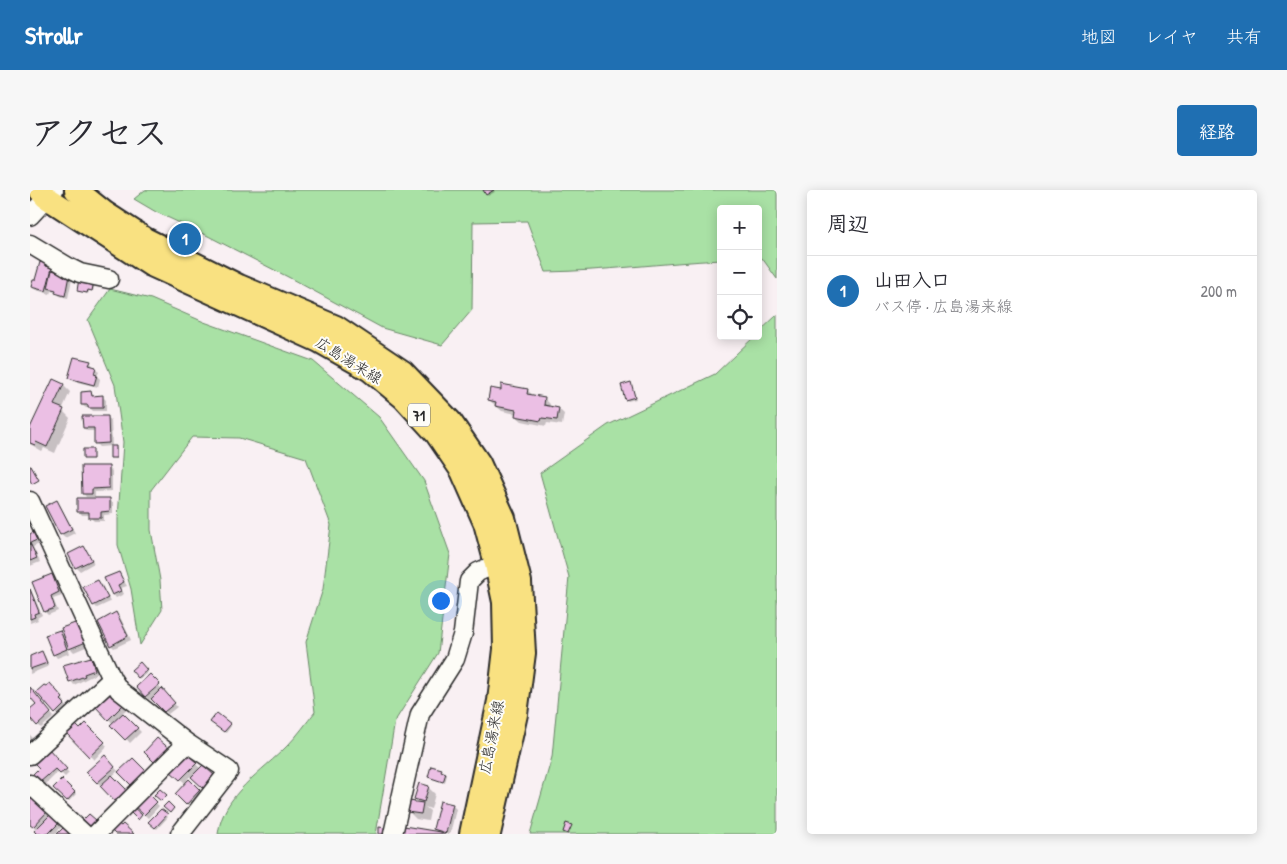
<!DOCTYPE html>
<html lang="ja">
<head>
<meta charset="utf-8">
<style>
	body { margin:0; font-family:"Patrick Hand","Klee One",sans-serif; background:#f7f7f7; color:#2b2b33 }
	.controls { position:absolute; right:15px; top:15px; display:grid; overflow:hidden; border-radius:5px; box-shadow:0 2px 12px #0003 }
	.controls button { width:45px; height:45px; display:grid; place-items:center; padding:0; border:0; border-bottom:1px solid #e1e1e2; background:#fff; color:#2b2b33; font:25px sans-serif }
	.you { position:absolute; left:410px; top:410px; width:18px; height:18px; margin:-12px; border:4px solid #fff; border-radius:50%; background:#1a73e8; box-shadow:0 0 0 8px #1a73e833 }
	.badge { display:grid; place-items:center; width:32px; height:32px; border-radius:50%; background:#1f6fb2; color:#fff; font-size:16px; font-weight:700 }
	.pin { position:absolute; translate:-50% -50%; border:2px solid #fff; box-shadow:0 1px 5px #0006 }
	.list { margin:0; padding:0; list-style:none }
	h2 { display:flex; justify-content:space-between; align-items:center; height:65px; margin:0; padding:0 20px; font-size:21px }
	h2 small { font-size:16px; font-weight:400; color:#7c7c81 }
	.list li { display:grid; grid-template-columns:32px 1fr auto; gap:15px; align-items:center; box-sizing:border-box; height:70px; padding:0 20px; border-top:1px solid #e1e1e2 }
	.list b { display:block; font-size:19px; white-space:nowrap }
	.list p { margin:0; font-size:16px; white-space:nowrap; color:#7c7c81 }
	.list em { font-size:16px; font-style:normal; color:#7c7c81 }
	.icon { flex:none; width:28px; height:28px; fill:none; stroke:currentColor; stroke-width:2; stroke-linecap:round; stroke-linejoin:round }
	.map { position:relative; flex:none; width:747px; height:644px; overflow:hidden; border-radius:5px }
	header { display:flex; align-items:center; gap:30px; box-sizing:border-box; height:70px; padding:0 25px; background:#1f6fb2; color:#fff }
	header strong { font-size:24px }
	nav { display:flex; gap:28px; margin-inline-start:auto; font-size:18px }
	.intro { display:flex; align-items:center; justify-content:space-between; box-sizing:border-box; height:120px; padding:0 30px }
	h1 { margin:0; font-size:35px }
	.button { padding:12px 22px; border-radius:5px; background:#1f6fb2; color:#fff; font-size:18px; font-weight:700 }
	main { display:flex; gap:30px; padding:0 30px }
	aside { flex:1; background:#fff; border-radius:5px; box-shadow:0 2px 12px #0003 }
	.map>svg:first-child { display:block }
	.green { fill:#a9e1a5; stroke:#6a8668 }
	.shadow { fill:#0003 }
	.building { fill:#ebbfe4; stroke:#2b2b2b }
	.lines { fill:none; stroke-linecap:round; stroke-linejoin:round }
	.minor-casing { stroke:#2b2b2b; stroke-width:21 }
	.major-casing { stroke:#2b2b2b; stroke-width:26 }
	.minor { stroke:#fdfcf7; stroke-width:18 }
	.major { stroke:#f9e181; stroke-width:22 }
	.labels { text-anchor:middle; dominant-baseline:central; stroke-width:4; stroke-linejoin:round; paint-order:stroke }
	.shield { fill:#fdfcf7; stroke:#6a6a68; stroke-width:1 }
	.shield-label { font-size:14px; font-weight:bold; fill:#2b2b2b }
	.street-label { font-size:15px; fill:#2b2b2b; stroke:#fdfcf7 }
</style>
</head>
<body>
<header>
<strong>Strollr</strong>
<nav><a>地図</a><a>レイヤ</a><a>共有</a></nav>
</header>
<div class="intro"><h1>アクセス</h1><a class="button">経路</a></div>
<main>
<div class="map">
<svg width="747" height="644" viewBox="0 0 747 644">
	<rect width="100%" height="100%" fill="#f9f0f3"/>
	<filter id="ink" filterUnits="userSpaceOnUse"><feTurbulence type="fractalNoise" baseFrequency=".02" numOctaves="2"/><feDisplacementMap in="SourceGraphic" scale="10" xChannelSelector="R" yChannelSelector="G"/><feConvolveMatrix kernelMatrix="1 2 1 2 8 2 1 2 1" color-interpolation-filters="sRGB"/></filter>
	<g filter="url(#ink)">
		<!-- green -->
		<path class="green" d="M115 0H747V89L732 68H728V19H691V70C632 73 575 81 516 82L497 31 443 32 442 120 412 155 352 138 260 88 178 46 126 22 104 9Z
			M80 99 121 109 174 132 283 171 349 227 394 291 420 364 408 463 365 531 346 644H188C193 604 232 582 258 555 268 545 276 533 285 522L276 452 293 399 301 335 276 268 209 248 162 247 121 300V340L130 390 132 420 110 455 101 399 88 355V329L93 252 85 195 58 130Z
			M747 125V644H500L522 567 539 387 510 283 578 235 685 184 725 146H728V143Z"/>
		<!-- shadow -->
		<path class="shadow" d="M454 0H463L465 2 458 6Z
			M16 75 25 82 38 86 42 89 38 108 30 106 26 102 21 101 20 104 6 100 2 97Z
			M65 94 63 101H59L58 104 48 100Z
			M60 172 63 176V178L69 182 67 186 70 189 68 197 43 191 40 187Z
			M601 194 606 209 598 211 596 209Z
			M33 195 40 202 32 220 40 228 25 263 14 258 12 261 0 254V242Z
			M497 200 503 205 514 208 520 214 519 217 529 219 534 224 532 235 517 233 516 236 492 231 486 226 487 224 472 221 459 210 472 201Z
			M61 203 65 207H73L76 210V221H63L60 218H56L52 215Z
			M77 227 81 230 82 257 87 258V269L82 268 81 256 69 257 65 253V241H57L54 238Z
			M78 277 82 281V301L65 302V307H56L53 303Z
			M79 309 83 313V324L74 325V331H64L61 328V325H52L49 321Z
			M26 312 30 315 45 343 35 348 31 345 17 317Z
			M3 344 9 354 3 357 10 372 0 376V345Z
			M54 357 64 373 50 381 46 377Z
			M89 383 97 396 91 398 94 404 86 408 83 404Z
			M22 385 25 389 32 406 23 409 28 421 18 425 15 422 3 393Z
			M68 391 72 395 80 412 67 418 64 415Z
			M0 398 12 425 7 428 8 430 0 433Z
			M86 424 90 427 101 450 84 458 81 455Z
			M47 433 58 456 44 462 36 454 40 463 27 468 24 464 29 441 37 449Z
			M12 463 15 466 19 476 0 484V468Z
			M60 468 64 472 68 483 44 495 41 491Z
			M110 473 118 482 110 489 103 480Z
			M120 485 147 517 138 524 122 508 119 510 107 497Z
			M23 498 35 512 33 514 38 518 30 526 26 523Z
			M0 501 3 502 24 527 11 538 0 526V521L8 514 0 505Z
			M79 505 97 519 92 523 111 542 100 553 67 516Z
			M187 525 201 536 196 543 183 533Z
			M56 534 77 556 64 570 38 543 50 540Z
			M0 545 3 548 0 552Z
			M18 560 39 583 35 587 29 581 14 596 3 585 11 578Z
			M157 566 171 579 187 590 177 601 161 586 157 589 173 604 160 617 147 604 156 594 142 581Z
			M75 567 88 581 71 596 58 582Z
			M103 569 119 585 105 598 90 582Z
			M411 580 412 583 417 585 415 593 399 587Z
			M32 591 46 604 39 611 25 598Z
			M398 597 405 604 401 619 395 617 400 621 398 631 386 629 379 622 390 614 385 609Z
			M116 603 129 616 118 628 105 615Z
			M0 607 32 636 25 644H8L7 640 0 633Z
			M422 615 426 619 420 644H374L408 643 404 639Z
			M131 620 138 627 127 639 120 632Z"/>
		<!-- building -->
		<path class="building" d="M453 0H464L456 5Z
			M10 72 17 73 16 76 22 78 16 101 1 97 3 90H5Z
			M22 80 39 85 35 106 25 103 26 100 18 98Z
			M49 88 64 91 62 101 58 100 57 103 47 101Z
			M44 167 61 171 59 175 66 177 64 184 67 185 64 195 38 188Z
			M23 189 34 194 24 215 34 219 17 257 6 252 5 255 0 253V238Z
			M601 192 605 207 595 210 591 195Z
			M471 194 498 199 497 204 515 207 514 215 529 218 527 230 512 228 511 231 485 226 486 220 465 216 466 212 458 210 460 198 471 200Z
			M61 201 62 206 73 205V218H58V215H51V202Z
			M52 226H78L79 253 64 254V238H53Z
			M80 256H86V268H80Z
			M53 259H63V269H53Z
			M0 276H1L9 290 2 294 0 290Z
			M51 276H79V298L62 299V304H52Z
			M47 308H80V321L71 322V328H59V322H47Z
			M27 310 42 339 30 345 15 316Z
			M3 342 7 350 0 353V344Z
			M0 353 7 368 0 371Z
			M54 356 62 370 45 378 38 364Z
			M89 382 94 392 88 395 91 401 82 405 74 388Z
			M22 384 29 402 21 406 25 418 14 422 2 392Z
			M68 390 78 408 63 416 53 397Z
			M0 399 9 422 4 424 5 427 0 429Z
			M86 422 98 446 80 456 68 432Z
			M48 432 56 452 39 459 31 438Z
			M30 440 37 459 23 465 15 445Z
			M12 461 17 473 0 479V466Z
			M61 467 65 480 54 484 55 486 39 492 33 475Z
			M110 472 117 480 108 488 101 480Z
			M120 484 130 494 115 507 106 497Z
			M20 493 33 508 31 510 35 514 25 524 6 502 14 495 16 496Z
			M0 497 21 523 7 536 0 528V519L6 514 0 507Z
			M132 498 145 513 134 522 121 509Z
			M79 503 94 514 78 530 65 516Z
			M93 523 108 538 95 550 80 535Z
			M187 523 201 534 194 542 180 532Z
			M56 533 75 552 59 567 36 543 45 534 50 539Z
			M127 548 142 561 128 576 114 562Z
			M18 558 37 579 30 584 25 579 9 593 2 585 9 578 3 572Z
			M157 564 167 573 150 590 140 581Z
			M75 565 85 577 67 593 56 582Z
			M103 568 116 581 101 595 88 582Z
			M173 575 185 586 173 598 161 587Z
			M401 576 412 579 411 581 416 583 413 592 398 587Z
			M82 585 98 601 86 613 70 596Z
			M32 589 45 602 37 611 23 598Z
			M159 589 170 600 156 615 145 604Z
			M389 593 399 596 394 612 384 609Z
			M130 599 137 605 131 611 124 605Z
			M116 601 127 612 114 625 103 615Z
			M0 606 17 622 3 637 0 635Z
			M379 611 393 613 391 624 377 622Z
			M410 611 423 614 416 643 403 639Z
			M138 612 144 618 140 623 133 617Z
			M102 616 112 625 108 630 98 620Z
			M131 619 138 624 125 638 118 632Z
			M21 624 30 632 18 644H7L4 641Z
			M59 624 66 630 59 637 52 631Z
			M86 632 91 636 93 634 104 644H85L79 638Z
			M536 633 542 635 538 644 533 642Z
			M35 636 44 644H27Z
			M374 636 416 643 415 644H373Z
			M349 637 356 638 355 644H349Z"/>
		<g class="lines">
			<!-- minor casing -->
			<g class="minor-casing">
				<path id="minor" d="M0 26 24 0
					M0 54 40 78 50 83 79 89
					M0 311 82 489 89 500 157 553 199 581 150 644
					M0 565 82 489
					M0 594 54 644
					M66 644 157 553
					M363 644 390 524 425 469 433 443 439 391 448 382 466 374"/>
			</g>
			<!-- major casing -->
			<g class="major-casing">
				<path id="major" d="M10 0 16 7 121 75 289 151 340 180 374 208 406 243 432 281 455 333 466 374 474 412 475 459 469 511 441 644
					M46 0 75 23 115 49 209 96 306 137 373 182 420 231 449 273 474 328 490 392 494 463 486 524 459 644"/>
			</g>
			<!-- minor -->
			<use href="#minor" class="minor"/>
			<!-- major -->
			<use href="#major" class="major"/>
		</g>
	</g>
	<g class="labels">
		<!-- shield labels -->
		<rect class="shield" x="378" y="213.5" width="22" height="23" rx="4"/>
		<g class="shield-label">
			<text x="389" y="225">71</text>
		</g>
		<!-- street labels -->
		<g class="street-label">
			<text transform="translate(319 170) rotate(32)">広島湯来線</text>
			<text transform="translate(461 547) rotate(-79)">広島湯来線</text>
		</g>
	</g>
</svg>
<div class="controls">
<button>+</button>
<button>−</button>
<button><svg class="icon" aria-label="locate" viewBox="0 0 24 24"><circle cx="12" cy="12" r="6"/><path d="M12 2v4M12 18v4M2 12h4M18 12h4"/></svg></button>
</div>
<div class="you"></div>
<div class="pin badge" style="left:155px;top:49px">1</div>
</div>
<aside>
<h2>周辺<small></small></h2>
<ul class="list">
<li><span class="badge">1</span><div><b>山田入口</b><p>バス停 · 広島湯来線</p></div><em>200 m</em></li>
</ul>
</aside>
</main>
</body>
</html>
